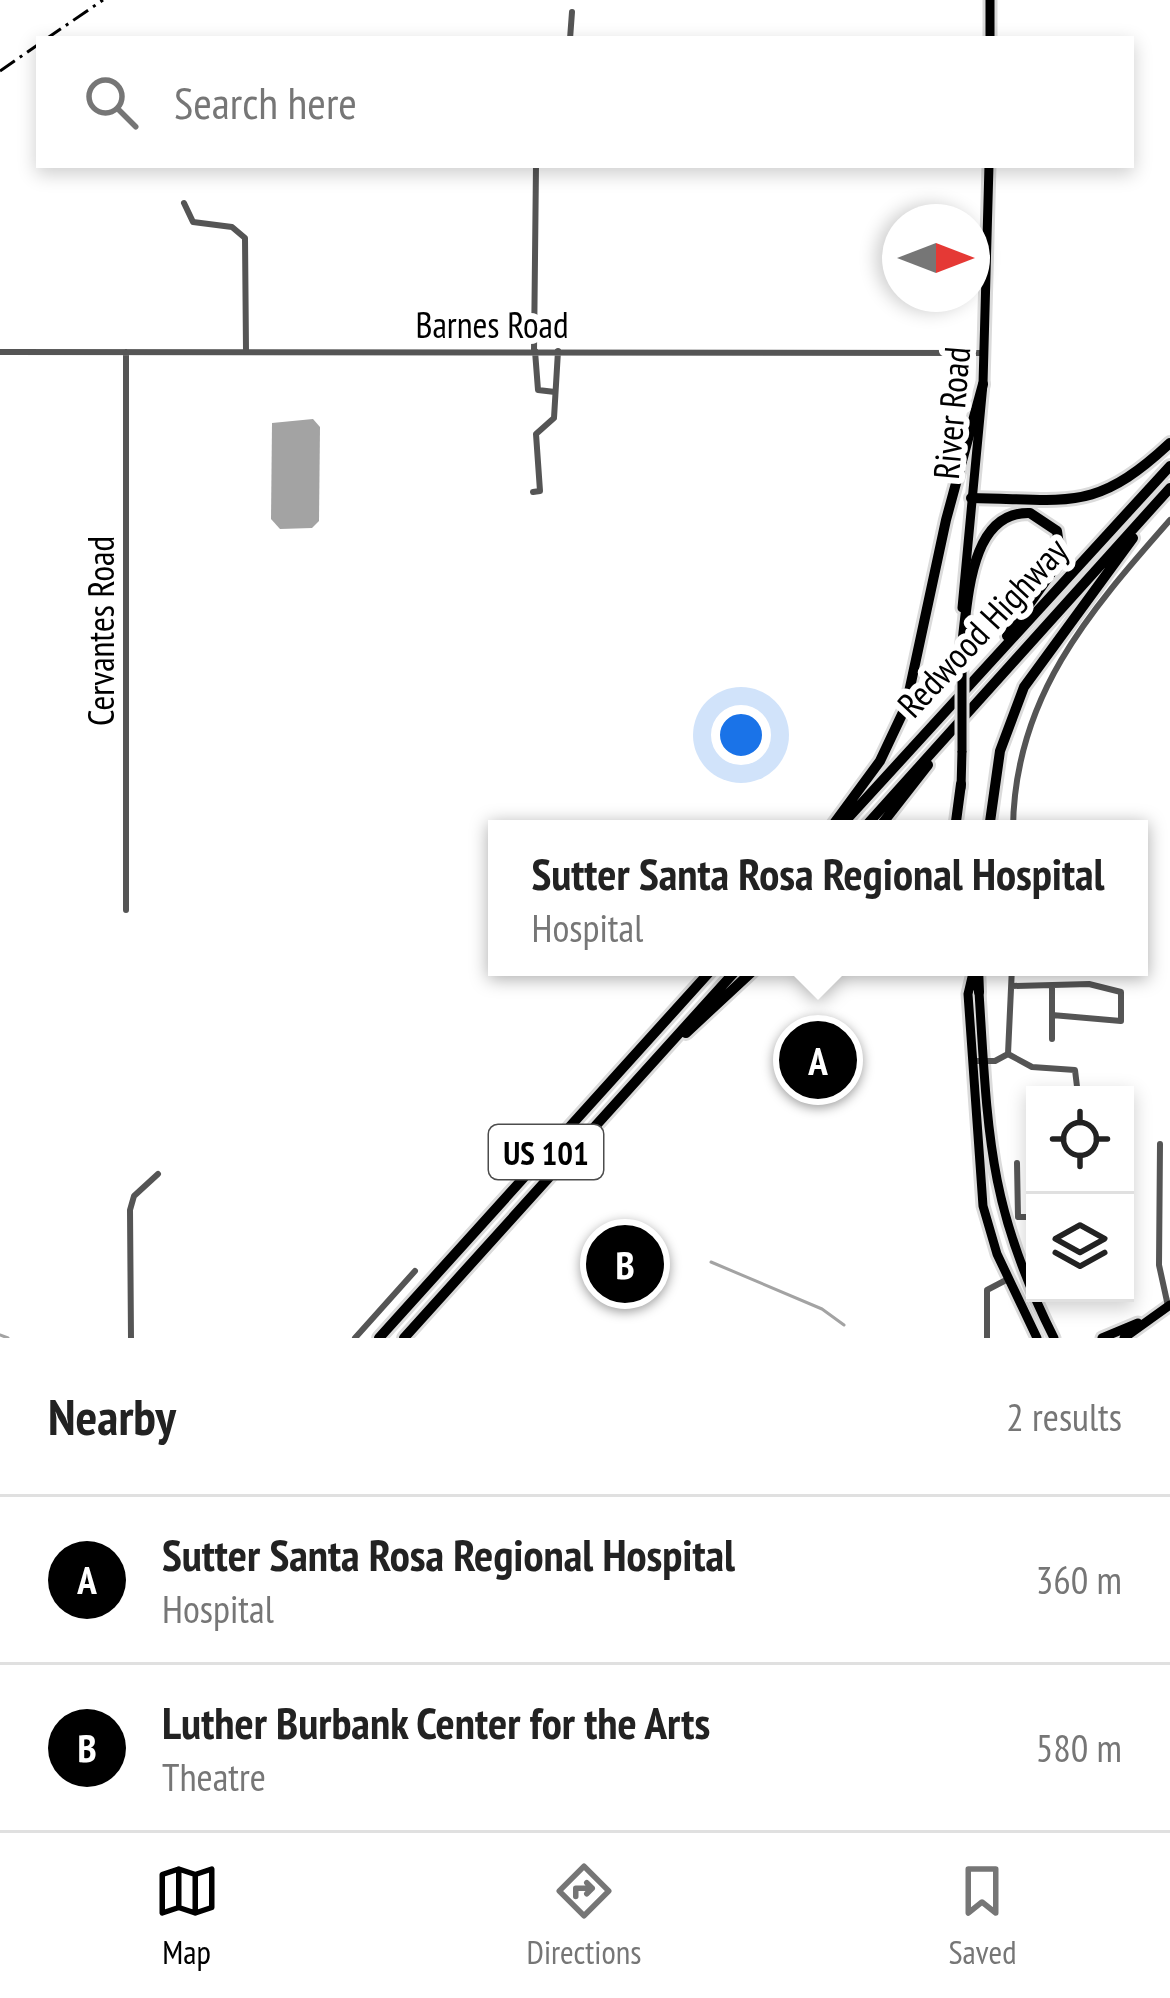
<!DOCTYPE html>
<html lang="en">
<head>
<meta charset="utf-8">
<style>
	body { margin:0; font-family:"PT Sans Narrow",sans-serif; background:#f2f2f2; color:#222 }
	.controls { position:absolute; right:36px; bottom:36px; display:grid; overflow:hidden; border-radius:0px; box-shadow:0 6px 18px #0003 }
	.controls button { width:108px; height:108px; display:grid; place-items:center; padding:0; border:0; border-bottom:3px solid #e0e0e0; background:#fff; color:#222; font:60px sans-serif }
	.compass { position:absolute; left:882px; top:204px; width:108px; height:108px; border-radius:50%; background:#fff; box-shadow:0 6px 18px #0003; rotate:90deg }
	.you { position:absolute; left:741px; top:735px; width:42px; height:42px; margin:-30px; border:9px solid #fff; border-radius:50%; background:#1a73e8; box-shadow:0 0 0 18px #1a73e833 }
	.badge { display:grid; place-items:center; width:78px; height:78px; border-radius:50%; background:#000; color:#fff; font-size:39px; font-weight:700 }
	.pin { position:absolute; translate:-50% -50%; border:6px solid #fff; box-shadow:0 3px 12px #0006 }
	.popup { position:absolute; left:488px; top:820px; width:660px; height:156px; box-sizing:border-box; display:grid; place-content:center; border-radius:0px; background:#fff; filter:drop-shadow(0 3px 9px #0005); font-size:39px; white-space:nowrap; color:#767676 }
	.popup b { font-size:45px; color:#222 }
	.popup::after { content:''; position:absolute; left:50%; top:100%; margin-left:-24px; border:24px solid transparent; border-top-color:#fff }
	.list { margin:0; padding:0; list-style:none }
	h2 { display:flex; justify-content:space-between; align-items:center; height:156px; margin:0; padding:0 48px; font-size:51px }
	h2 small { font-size:39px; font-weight:400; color:#767676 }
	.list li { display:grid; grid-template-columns:78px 1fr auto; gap:36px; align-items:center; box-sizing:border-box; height:168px; padding:0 48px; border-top:3px solid #e0e0e0 }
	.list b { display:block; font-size:45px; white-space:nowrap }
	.list p { margin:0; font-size:39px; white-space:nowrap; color:#767676 }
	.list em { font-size:39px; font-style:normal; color:#767676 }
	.icon { flex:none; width:66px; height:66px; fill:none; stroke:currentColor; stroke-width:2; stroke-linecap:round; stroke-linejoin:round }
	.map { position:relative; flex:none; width:1170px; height:1338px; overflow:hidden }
	.search { position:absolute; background:#fff; box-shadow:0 6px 18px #0003; left:36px; right:36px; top:36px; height:132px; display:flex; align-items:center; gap:30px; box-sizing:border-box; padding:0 42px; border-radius:0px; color:#767676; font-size:45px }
	.sheet { height:492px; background:#fff }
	nav { display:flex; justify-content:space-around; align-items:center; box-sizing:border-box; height:168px; border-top:3px solid #e0e0e0; background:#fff; font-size:33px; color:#767676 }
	nav a { display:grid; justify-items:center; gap:6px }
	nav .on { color:#000 }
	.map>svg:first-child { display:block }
	.water { fill:#a3a3a3 }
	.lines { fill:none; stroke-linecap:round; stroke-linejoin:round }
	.stream { stroke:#a3a3a3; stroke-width:3 }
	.major-casing { stroke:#dbdbdb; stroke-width:15 }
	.highway-casing { stroke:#dbdbdb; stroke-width:16 }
	.minor { stroke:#555; stroke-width:6 }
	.major { stroke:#000; stroke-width:9 }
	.highway { stroke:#000; stroke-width:10 }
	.rail { stroke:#000; stroke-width:3; stroke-dasharray:18 6 3 6; stroke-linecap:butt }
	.major-bridge-casing { stroke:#dbdbdb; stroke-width:15; stroke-linecap:butt }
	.major-bridge { stroke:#000; stroke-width:9 }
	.labels { text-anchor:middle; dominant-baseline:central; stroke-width:12; stroke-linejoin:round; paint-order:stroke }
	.shield { fill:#fff; stroke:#4c4c4c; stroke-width:3 }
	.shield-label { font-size:33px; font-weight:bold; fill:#000 }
	.street-label { font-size:36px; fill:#000; stroke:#fff }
</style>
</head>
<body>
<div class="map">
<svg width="1170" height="1338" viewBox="0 0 1170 1338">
	<rect width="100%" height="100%" fill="#fff"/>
	<!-- water -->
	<path class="water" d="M313 419 320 427 319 521 312 528 280 529 271 519 272 423Z"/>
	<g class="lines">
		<!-- stream -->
		<path class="stream" d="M711 1262 822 1309 844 1325
			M0 1335 8 1338"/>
		<!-- major casing -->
		<g class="major-casing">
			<path id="major" d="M990 39V0
				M962 608 983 384 989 165
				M961 788 962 751
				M971 967 979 992C988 1134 988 1207 1054 1338
				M972 977 968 994 983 1206 997 1254 1037 1338
				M1102 1338 1138 1323
				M1124 1338 1170 1305"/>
		</g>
		<!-- highway casing -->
		<g class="highway-casing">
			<path id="highway" d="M971 498C1068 499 1094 514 1170 443
				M962 645C968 602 969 511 1030 513L1057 531 1061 559 1007 636
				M830 829 880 761 906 706 946 520 983 384
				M838 829 1170 466
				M863 829 1170 488
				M878 829 928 765
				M955 829 961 784
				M989 829 1000 751 1024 687 1133 538
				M978 967 979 992
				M686 1033 757 967
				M379 1338 714 967
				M404 1338 739 967"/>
		</g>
		<!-- minor -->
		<path class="minor" d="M570 39 572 12
			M184 203 193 222 232 227 245 238 246 350
			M534 351 536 165
			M535 351 538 390 555 392
			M0 352 984 353
			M126 352V910
			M533 492 540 491 536 434 554 418 558 351
			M1013 829C1014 698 1088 613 1170 520
			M1139 916H1145
			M1012 986 1089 984 1121 992V1021L1052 1015
			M1052 986V1039
			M1008 1054 1032 1067 1075 1070 1078 1095
			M1008 1054 1012 967
			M972 1061H995L1008 1054
			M1160 1144 1159 1265 1168 1306
			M1017 1163 1018 1217
			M1018 1217H1035
			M131 1338 130 1210 134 1196 158 1174
			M355 1338 415 1271
			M987 1338V1290L1008 1279"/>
		<!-- major -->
		<use href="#major" class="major"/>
		<!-- highway -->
		<use href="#highway" class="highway"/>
		<!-- rail -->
		<path class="rail" d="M46 39 103 0
			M0 71 39 44"/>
		<!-- major-bridge casing -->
		<g class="major-bridge-casing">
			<path id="major-bridge" d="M962 751V665"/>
		</g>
		<!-- major-bridge -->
		<use href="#major-bridge" class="major-bridge"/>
	</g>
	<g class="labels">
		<!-- shield labels -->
		<rect class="shield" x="489" y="1125" width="114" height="54" rx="9"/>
		<g class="shield-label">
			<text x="546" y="1152">US 101</text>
		</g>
		<!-- street labels -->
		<g class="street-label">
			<text x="492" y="324">Barnes Road</text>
			<text transform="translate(951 413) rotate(-85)">River Road</text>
			<text transform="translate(982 627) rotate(-47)">Redwood Highway</text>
			<text transform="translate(100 631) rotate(-90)">Cervantes Road</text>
		</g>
	</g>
</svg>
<div class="controls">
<button><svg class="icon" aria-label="locate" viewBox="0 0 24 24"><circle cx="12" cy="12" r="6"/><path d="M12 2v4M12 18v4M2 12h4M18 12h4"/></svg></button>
<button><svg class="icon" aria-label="layers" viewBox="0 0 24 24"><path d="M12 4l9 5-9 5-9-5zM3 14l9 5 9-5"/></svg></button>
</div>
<svg class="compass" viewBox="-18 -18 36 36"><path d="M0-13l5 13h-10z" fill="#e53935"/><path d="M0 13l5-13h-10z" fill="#767676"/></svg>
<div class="you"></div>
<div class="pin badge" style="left:818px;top:1060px">A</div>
<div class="popup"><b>Sutter Santa Rosa Regional Hospital</b>Hospital</div>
<div class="pin badge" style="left:625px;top:1264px">B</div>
<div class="search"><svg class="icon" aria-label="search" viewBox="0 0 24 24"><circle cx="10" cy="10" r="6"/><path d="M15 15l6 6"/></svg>Search here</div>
</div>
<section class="sheet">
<h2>Nearby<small>2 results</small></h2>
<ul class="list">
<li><span class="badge">A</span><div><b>Sutter Santa Rosa Regional Hospital</b><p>Hospital</p></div><em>360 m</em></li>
<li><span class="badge">B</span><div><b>Luther Burbank Center for the Arts</b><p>Theatre</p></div><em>580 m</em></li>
</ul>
</section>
<nav>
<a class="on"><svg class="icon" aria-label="map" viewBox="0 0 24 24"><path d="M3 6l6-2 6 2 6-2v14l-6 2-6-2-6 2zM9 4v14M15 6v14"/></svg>Map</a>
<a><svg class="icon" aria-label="directions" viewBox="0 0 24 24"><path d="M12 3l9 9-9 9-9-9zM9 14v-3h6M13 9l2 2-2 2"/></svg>Directions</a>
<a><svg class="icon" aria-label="saved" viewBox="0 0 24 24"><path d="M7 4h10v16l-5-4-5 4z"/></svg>Saved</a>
</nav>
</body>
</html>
